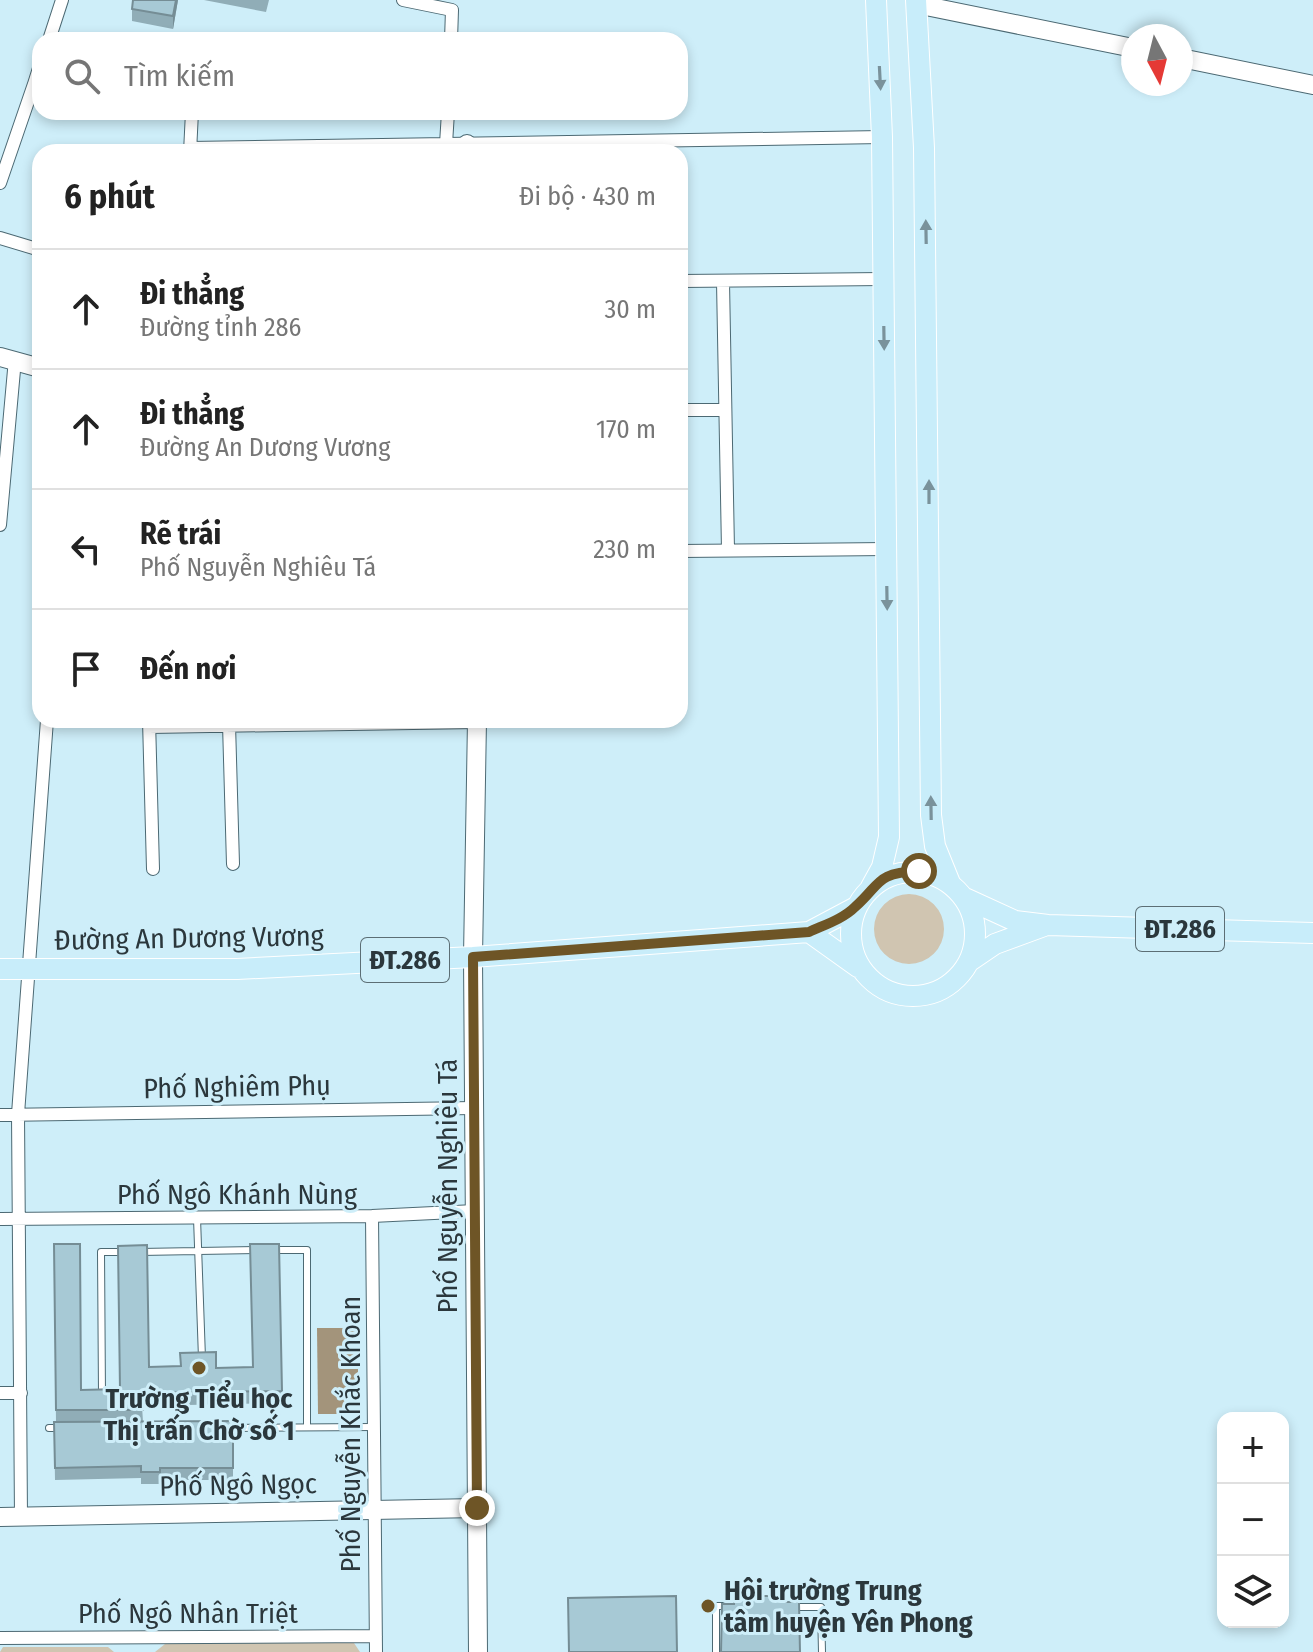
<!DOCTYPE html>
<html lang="vi">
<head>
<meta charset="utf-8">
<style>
	body { margin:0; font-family:"Fira Sans Condensed",sans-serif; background:#f6f6f6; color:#222 }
	.controls { position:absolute; right:24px; bottom:24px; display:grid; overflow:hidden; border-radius:16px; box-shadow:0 4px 12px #0003 }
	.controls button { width:72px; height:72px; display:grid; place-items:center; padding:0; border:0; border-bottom:2px solid #e0e0e0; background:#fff; color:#222; font:40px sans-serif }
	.compass { position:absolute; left:1121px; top:24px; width:72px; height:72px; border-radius:50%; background:#fff; box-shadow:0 4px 12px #0003; rotate:173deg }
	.stop { position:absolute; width:24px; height:24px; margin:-18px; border:6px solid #6e5526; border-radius:50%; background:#fff }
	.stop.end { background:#6e5526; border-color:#fff; box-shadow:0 2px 8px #0008 }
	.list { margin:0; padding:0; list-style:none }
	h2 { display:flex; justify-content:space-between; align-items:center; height:104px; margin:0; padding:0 32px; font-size:34px }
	h2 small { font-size:26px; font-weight:400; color:#767676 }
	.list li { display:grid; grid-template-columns:52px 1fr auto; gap:24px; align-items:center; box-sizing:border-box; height:120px; padding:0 32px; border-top:2px solid #e0e0e0 }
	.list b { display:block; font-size:30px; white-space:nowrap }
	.list p { margin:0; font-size:26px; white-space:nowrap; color:#767676 }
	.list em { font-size:26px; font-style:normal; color:#767676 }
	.icon { flex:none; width:44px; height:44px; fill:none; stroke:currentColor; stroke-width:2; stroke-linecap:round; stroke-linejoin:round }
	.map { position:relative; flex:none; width:1313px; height:1652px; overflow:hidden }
	.search { position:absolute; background:#fff; box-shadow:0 4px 12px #0003; left:32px; top:32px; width:656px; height:88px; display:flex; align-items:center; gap:20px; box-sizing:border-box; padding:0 28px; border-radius:24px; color:#767676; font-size:30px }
	.panel { position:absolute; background:#fff; box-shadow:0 4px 12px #0003; left:32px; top:144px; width:656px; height:584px; border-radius:24px }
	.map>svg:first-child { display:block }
	.green { fill:#d0c5b1 }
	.water { fill:#a3947b }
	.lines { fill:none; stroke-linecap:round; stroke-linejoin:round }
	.lane-casing { stroke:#4c6973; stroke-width:8 }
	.street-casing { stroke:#4c6973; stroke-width:14 }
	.secondary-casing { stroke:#4c6973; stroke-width:20 }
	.primary-casing { stroke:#fff; stroke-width:22 }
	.lane { stroke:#fff; stroke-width:6 }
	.street { stroke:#fff; stroke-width:12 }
	.secondary { stroke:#fff; stroke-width:18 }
	.primary { stroke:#c8edfa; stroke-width:20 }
	.wall { fill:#90adb7 }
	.shaded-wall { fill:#758d95 }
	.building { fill:#a7c9d5; stroke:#758d95; stroke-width:2 }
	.oneway { fill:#7a929b }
	.route { stroke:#6e5526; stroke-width:10 }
	.poi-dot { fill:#6e5526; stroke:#ceeef9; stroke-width:3 }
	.labels { text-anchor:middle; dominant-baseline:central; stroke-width:6; stroke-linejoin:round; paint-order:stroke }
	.shield { fill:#ceeef9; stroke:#5c6e75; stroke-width:2 }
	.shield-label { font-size:26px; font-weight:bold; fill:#2b373c }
	.street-label { font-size:28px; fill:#2b373c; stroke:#ceeef9 }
	.poi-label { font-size:28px; font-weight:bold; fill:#2b373c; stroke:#ceeef9 }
</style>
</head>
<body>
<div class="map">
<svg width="1313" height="1652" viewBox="0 0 1313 1652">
	<rect width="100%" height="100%" fill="#ceeef9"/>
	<!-- green -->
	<path class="green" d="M874 929a35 35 0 1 1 70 0a35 35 0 1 1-70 0Z
		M347 1642 354 1643 360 1652H155L165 1644Z
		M3 1647H108L114 1652H0Z"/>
	<!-- water -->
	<path class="water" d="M317 1328H358V1414H318Z"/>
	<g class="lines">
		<!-- lane casing -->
		<g class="lane-casing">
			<path id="lane" d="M197 1218 202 1358
				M272 1250H307V1427
				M140 1252 256 1250
				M102 1395 101 1252H124
				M49 1428H62
				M225 1428 374 1427
				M794 1607H821L822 1652
				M716 1652V1606H727"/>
		</g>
		<!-- street casing -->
		<g class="street-casing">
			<path id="street" d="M403 0 452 10 451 40
				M49 40 62 0
				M34 84 40 65
				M446 144 448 112
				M190 148 882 137
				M190 152 192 112
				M0 183 34 84H40
				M0 238 40 250
				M680 281 883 279
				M723 282 728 550
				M680 410H724
				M0 525 15 359
				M680 551 887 549
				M149 720 153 869
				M229 724 233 864
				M149 727 477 722
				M0 1115 474 1108
				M372 1216 376 1652
				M0 1219 372 1216 475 1211
				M0 1393H21
				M21 1517 18 1114 47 720
				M0 1638 376 1636"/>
		</g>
		<!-- secondary casing -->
		<g class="secondary-casing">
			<path id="secondary" d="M916 4 1133 48
				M1181 58 1313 85
				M467 152V144
				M0 357 40 368
				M477 720 473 957 478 1652
				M0 1517 477 1508"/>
		</g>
		<!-- primary casing -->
		<g class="primary-casing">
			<path id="primary" d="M916 0 924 148 931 815 935 846 950 883
				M851 934a62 62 0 1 1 124 0a62 62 0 1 1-124 0Z
				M871 887 882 867 889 837 882 137 876 0
				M965 898 1015 921 1048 925 1313 933
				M809 932 858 967
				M970 961 995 944 1044 926
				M0 969H237L473 957 809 932 856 907"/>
		</g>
		<!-- lane -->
		<use href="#lane" class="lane"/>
		<!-- street -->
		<use href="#street" class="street"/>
		<!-- secondary -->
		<use href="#secondary" class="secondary"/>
		<!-- primary -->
		<use href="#primary" class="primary"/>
	</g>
	<!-- wall -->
	<path class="wall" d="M178 0 173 29 132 21V9Z
		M204 0H269L266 12Z
		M54 1244 81 1390 120 1389 149 1367H252L279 1244 282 1403 142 1406 143 1422 233 1421V1480H160V1484H141V1478L55 1480 54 1422H56Z"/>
	<!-- shaded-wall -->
	<path class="shaded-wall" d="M176 0H178L173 29V16Z"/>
	<!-- building -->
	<path class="building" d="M133 0H176L173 16 132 9Z
		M54 1244H80L81 1390 120 1389 118 1246 147 1245 149 1367 181 1366 180 1353 216 1352V1368L253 1367 250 1244H279L282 1391 142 1393 143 1410H56Z
		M233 1421V1468H160V1472H141V1466L55 1468 54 1422Z
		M676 1596 677 1652H569L568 1598Z
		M734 1596H783L784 1602H799L800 1652H721L722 1604H734Z"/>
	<!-- one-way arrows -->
	<defs><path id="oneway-solid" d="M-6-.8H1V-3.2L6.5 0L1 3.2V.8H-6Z" transform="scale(2)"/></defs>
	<g class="oneway">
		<use href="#oneway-solid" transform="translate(880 78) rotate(87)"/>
		<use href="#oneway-solid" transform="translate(926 232) rotate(-91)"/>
		<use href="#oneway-solid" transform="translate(884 338) rotate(89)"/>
		<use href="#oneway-solid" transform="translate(929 492) rotate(-90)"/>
		<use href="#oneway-solid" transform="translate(887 598) rotate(89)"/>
		<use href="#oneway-solid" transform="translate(931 808) rotate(-91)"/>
	</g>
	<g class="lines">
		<!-- route -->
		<path class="route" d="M477 1508 473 957 809 932C824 925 843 919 855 907 882 883 875 873 919 871"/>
	</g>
	<!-- markers -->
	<g class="poi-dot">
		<circle cx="199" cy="1368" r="8"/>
		<circle cx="708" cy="1606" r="8"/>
	</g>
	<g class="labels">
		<!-- shield labels -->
		<g class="shield">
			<rect x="1136" y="907" width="88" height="44" rx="6"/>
			<rect x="361" y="938" width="88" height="44" rx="6"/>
		</g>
		<g class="shield-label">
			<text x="1180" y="929">ĐT.286</text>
			<text x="405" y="960">ĐT.286</text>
		</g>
		<!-- street labels -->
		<g class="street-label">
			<text transform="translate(189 938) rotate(-1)">Đường An Dương Vương</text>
			<text transform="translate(237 1087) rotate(-1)">Phố Nghiêm Phụ</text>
			<text transform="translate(447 1186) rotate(-90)">Phố Nguyễn Nghiêu Tá</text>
			<text x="237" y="1194">Phố Ngô Khánh Nùng</text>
			<text transform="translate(350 1434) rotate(-90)">Phố Nguyễn Khắc Khoan</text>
			<text transform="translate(238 1485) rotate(-1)">Phố Ngô Ngọc</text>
			<text x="188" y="1613">Phố Ngô Nhân Triệt</text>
		</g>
		<!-- poi labels -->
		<g class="poi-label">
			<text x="199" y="1398">Trường Tiểu học<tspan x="199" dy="32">Thị trấn Chờ số 1</tspan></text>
			<text x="724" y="1590" text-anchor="start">Hội trường Trung<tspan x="724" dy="32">tâm huyện Yên Phong</tspan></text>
		</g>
	</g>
</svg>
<div class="controls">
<button>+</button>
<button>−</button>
<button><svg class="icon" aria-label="layers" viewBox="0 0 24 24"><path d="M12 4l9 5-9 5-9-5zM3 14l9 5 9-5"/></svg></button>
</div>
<svg class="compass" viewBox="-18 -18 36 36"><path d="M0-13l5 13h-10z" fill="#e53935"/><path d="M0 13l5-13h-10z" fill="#767676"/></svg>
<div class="stop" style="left:919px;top:871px"></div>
<div class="stop end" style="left:477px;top:1508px"></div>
<div class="search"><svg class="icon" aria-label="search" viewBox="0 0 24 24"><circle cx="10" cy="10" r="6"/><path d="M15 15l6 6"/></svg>Tìm kiếm</div>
<section class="panel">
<h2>6 phút<small>Đi bộ · 430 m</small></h2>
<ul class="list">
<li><svg class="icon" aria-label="ahead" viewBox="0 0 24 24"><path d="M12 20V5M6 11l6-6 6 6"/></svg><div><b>Đi thẳng</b><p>Đường tỉnh 286</p></div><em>30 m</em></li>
<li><svg class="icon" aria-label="ahead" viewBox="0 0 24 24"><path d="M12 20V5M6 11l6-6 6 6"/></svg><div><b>Đi thẳng</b><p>Đường An Dương Vương</p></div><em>170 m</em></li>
<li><svg class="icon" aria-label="left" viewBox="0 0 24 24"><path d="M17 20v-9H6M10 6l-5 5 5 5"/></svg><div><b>Rẽ trái</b><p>Phố Nguyễn Nghiêu Tá</p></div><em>230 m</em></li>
<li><svg class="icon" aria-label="arrive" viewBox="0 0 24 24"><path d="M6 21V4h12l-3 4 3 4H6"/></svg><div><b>Đến nơi</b></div></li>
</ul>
</section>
</div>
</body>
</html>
